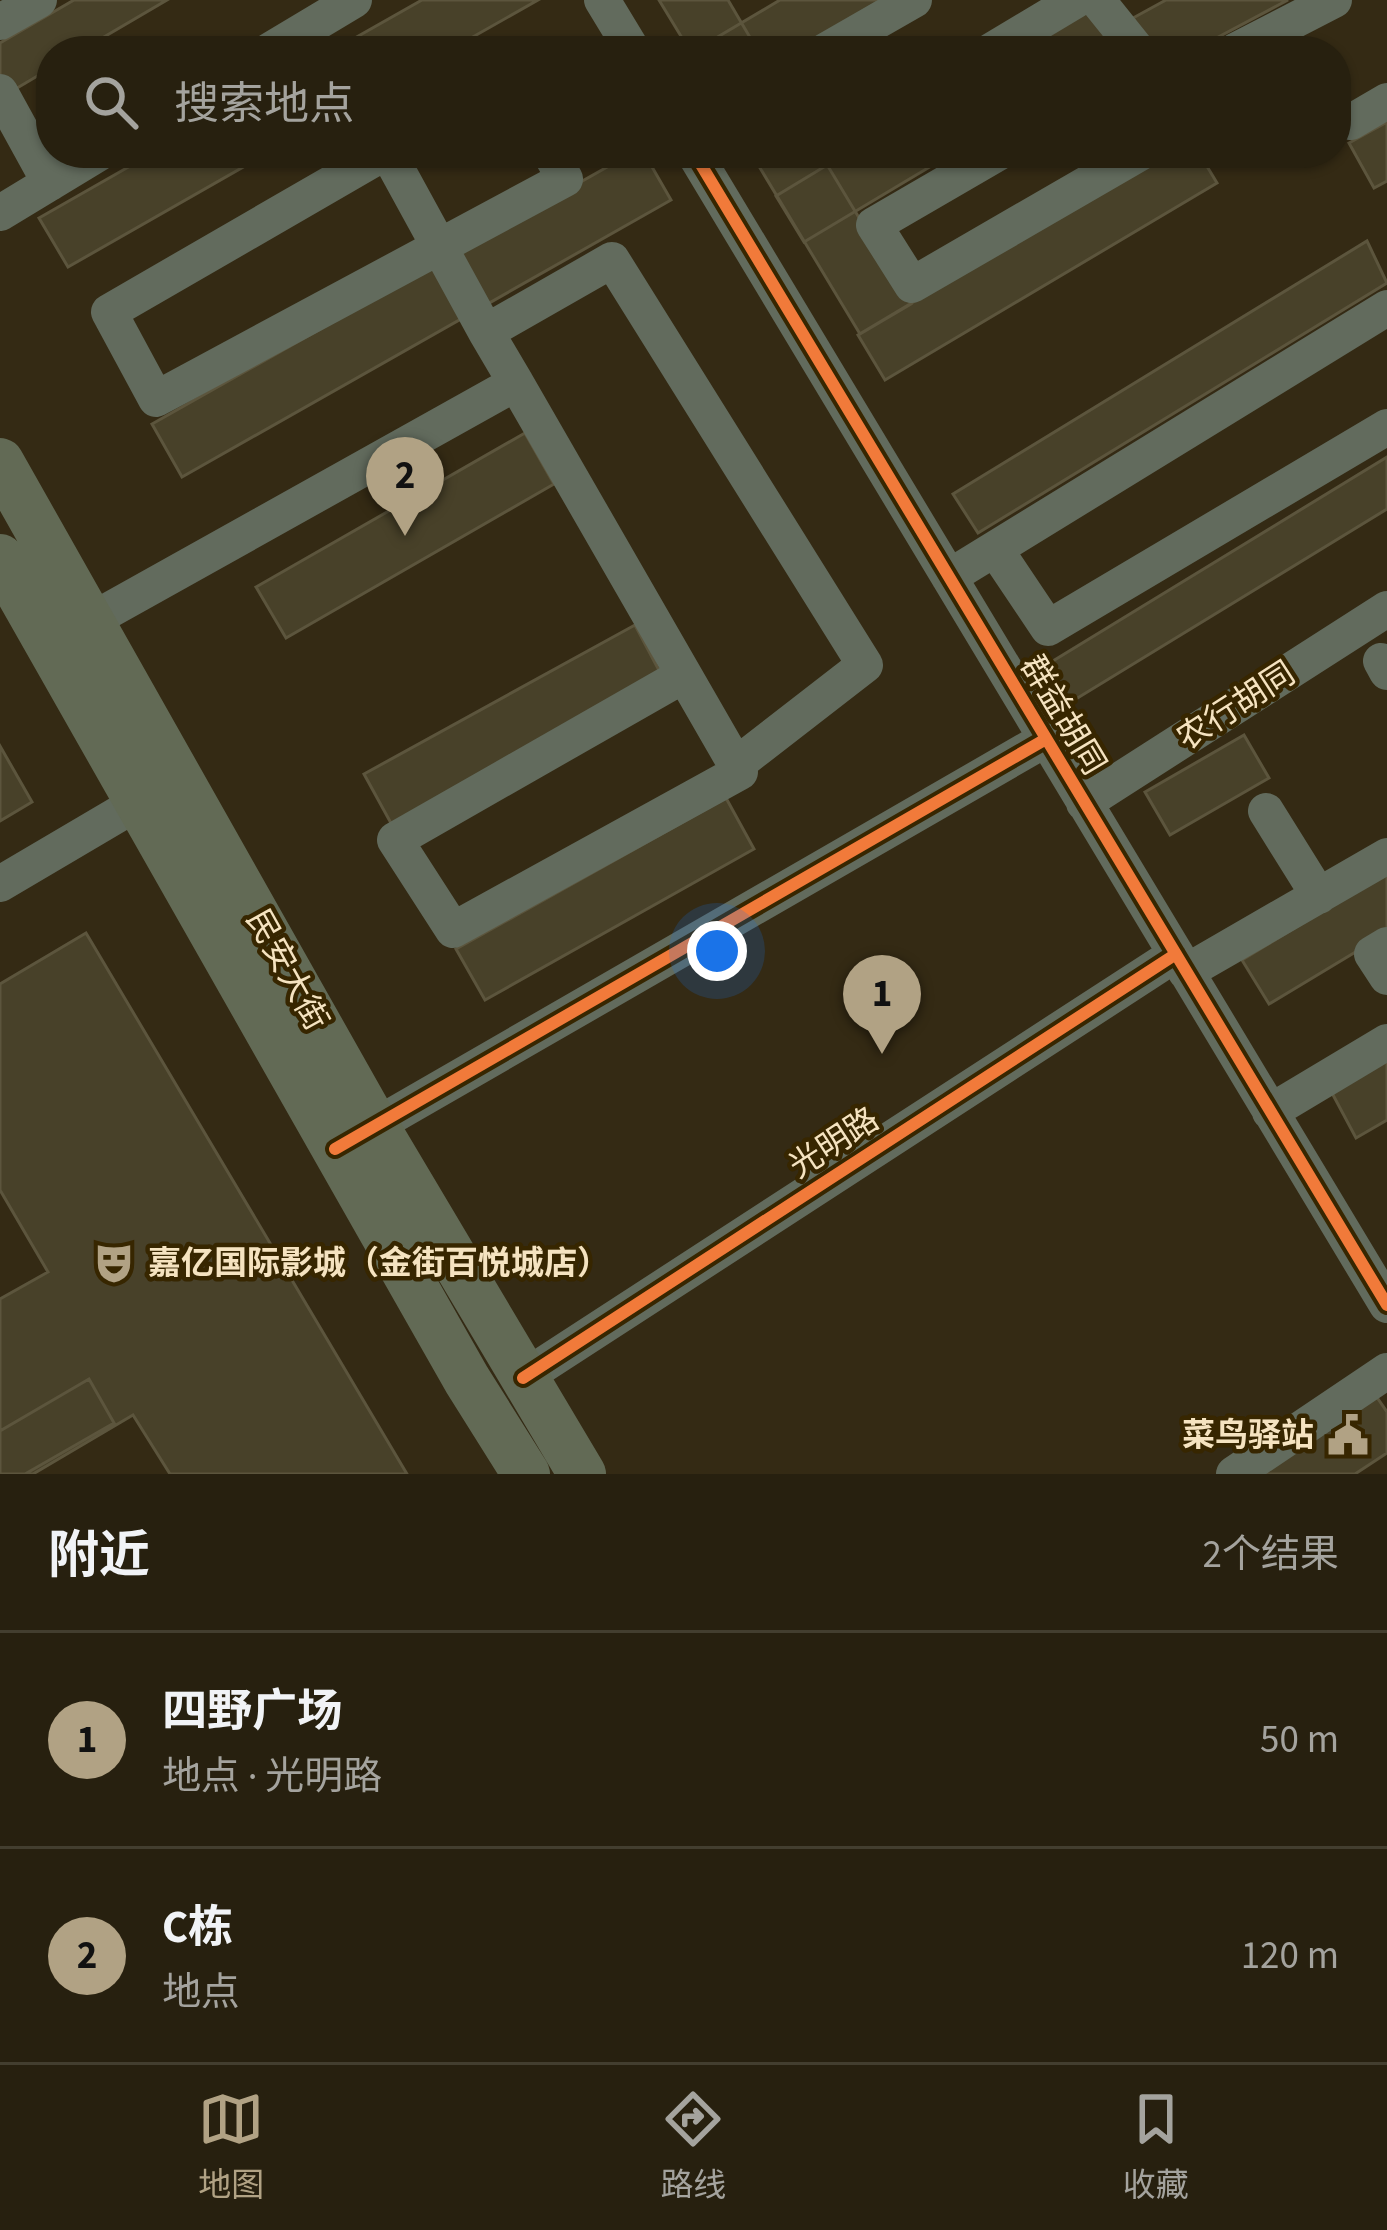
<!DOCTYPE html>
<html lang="zh">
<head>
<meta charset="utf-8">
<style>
	body { margin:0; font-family:"Source Sans 3","Noto Sans SC",sans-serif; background:#332d1d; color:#f1f3f6 }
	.you { position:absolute; left:717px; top:951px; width:42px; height:42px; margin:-30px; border:9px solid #fff; border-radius:50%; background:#1a73e8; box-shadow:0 0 0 18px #1a73e833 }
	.badge { display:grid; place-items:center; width:78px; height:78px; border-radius:50%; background:#b1a284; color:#111; font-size:39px; font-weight:700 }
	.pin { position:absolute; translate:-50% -99px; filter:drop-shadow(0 3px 6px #0008) }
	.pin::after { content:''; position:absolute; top:63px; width:42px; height:36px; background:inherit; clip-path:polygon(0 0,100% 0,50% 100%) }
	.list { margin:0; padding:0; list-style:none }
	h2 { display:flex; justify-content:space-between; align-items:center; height:156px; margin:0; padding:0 48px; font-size:51px }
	h2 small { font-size:39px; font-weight:400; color:#a4a39e }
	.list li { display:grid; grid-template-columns:78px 1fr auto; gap:36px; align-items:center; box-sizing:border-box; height:216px; padding:0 48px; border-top:3px solid #433e2f }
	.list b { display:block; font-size:45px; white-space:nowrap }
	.list p { margin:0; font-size:39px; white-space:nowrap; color:#a4a39e }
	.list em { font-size:39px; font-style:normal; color:#a4a39e }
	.icon { flex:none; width:66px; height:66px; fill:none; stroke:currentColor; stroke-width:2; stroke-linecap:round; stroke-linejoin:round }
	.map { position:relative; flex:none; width:1387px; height:1474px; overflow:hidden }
	.search { position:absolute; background:#27200f; box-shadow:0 3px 9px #0004; left:36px; right:36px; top:36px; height:132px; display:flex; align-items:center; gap:30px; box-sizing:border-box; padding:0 42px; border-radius:48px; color:#a4a39e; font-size:45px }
	.sheet { height:588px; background:#27200f }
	nav { display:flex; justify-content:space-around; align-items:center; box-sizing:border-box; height:168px; border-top:3px solid #433e2f; background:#27200f; font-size:33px; color:#a4a39e }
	nav a { display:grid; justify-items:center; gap:6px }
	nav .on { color:#b1a284 }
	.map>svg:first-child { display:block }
	.building { fill:#484129; stroke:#5c553d; stroke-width:3 }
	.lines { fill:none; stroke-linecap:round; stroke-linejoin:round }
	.minor { stroke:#626b5d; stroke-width:36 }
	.major { stroke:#626a55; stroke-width:48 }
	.cycleway-casing { stroke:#372600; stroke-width:20 }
	.cycleway { stroke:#f17a3a; stroke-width:12 }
	.labels { text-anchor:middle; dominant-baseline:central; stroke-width:9; stroke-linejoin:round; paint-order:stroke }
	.street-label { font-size:33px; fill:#f5e3c0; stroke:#372600 }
	.poi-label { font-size:33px; font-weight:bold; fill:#f5e3c0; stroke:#372600; text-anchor:start }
</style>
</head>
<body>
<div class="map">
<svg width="1387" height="1474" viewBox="0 0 1387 1474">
	<rect width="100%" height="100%" fill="#342a14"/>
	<!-- building -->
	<path class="building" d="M74 0H167L80 51H51V68L7 94 0 82V43Z
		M422 0H538L448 51H332Z
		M659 0H728L758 51H690Z
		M780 0H881L796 51H694Z
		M1166 0H1288L1192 51H1150L1133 18Z
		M1088 8 1114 51H1017Z
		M1387 122V181L1374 188 1349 143Z
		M153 153H268L68 267 39 218Z
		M632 153H644L671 200 182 477 152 424Z
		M751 153H820L911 304 860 334Z
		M847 153H953L804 242 776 196Z
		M1163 153H1199L1217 183 885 380 858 335Z
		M1367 241 1387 283 978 533 953 494Z
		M525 433 554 484 286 638 256 587Z
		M1387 457V509L1071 702 1048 664Z
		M635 625 662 676 392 825 364 774Z
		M1244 735 1269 778 1170 835 1145 792Z
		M0 746 32 802 0 821Z
		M726 798 754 849 485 1000 456 949Z
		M1387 872V933L1269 1004 1242 960Z
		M86 933 407 1474H170L133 1415 33 1474H0V1299L48 1272 0 1190V984Z
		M1387 1060V1120L1356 1138 1332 1093Z
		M89 1379 114 1423 25 1474H0V1431Z
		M1376 1396 1387 1412V1453L1355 1474H1260Z"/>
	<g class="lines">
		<!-- minor -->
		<path class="minor" d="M602 0 633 51
			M1097 0 1138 51
			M0 22 39 0
			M269 51 354 0
			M825 51 914 0
			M991 51 1076 0
			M1235 51 1334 0
			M0 92 50 183
			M1351 122 1387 101
			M384 153 109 312 156 399 565 179 550 153
			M388 153 486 332
			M694 153 1387 1305
			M998 153 874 225 912 285 1140 153
			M0 213 99 153
			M516 383 486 332 612 260 865 665 736 765
			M995 549 1048 628 1387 427
			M949 577 1387 308
			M90 621 516 383 740 772 453 930 395 840 684 675
			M1381 661 1387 672
			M1084 803 1387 609
			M1266 811 1319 896
			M0 884 139 802
			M1387 945 1372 954 1387 977
			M1186 972 1387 856
			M1270 1112 1387 1042
			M352 1139 1046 739
			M523 1378 1176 954
			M1234 1474 1387 1371"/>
		<!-- major -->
		<path class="major" d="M0 462 375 1126 582 1474
			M0 558 467 1380 526 1474"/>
		<!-- cycleway casing -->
		<g class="cycleway-casing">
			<path id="cycleway" d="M694 153 1387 1305
				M335 1149 1046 739
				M523 1378 1176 954"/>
		</g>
		<!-- cycleway -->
		<use href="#cycleway" class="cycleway"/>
	</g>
	<!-- icons -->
	<defs>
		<g id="theatre-bare" transform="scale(3.24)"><path d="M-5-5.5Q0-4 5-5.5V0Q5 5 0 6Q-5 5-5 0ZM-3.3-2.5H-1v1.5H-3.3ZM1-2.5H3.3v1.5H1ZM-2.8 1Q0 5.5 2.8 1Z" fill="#b1a284" stroke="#372600" stroke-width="2.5" paint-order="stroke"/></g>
		<g id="civic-bare" transform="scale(3.24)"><path d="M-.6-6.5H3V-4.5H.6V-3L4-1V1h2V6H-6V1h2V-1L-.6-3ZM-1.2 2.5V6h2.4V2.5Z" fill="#b1a284" stroke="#372600" stroke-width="2.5" paint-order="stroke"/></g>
	</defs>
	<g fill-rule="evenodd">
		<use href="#theatre-bare" x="114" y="1263"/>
		<use href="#civic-bare" x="1348" y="1435"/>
	</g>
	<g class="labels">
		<!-- street labels -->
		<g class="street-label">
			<text transform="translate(1236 706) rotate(-33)">农行胡同</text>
			<text transform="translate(1063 715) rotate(59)">群益胡同</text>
			<text transform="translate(287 970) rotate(61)">民安大街</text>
			<text transform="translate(834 1143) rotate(-33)">光明路</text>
		</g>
		<!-- poi labels -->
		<g class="poi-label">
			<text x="148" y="1263">嘉亿国际影城（金街百悦城店）</text>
			<text x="1314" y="1435" text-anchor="end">菜鸟驿站</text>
		</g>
	</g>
</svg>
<div class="you"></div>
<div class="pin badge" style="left:882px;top:1054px">1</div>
<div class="pin badge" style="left:405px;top:536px">2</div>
<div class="search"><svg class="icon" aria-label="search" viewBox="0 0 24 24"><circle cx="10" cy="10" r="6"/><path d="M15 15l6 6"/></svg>搜索地点</div>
</div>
<section class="sheet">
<h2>附近<small>2个结果</small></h2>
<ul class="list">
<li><span class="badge">1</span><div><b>四野广场</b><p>地点 · 光明路</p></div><em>50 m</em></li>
<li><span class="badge">2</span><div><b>C栋</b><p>地点</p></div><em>120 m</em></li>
</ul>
</section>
<nav>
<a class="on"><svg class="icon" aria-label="map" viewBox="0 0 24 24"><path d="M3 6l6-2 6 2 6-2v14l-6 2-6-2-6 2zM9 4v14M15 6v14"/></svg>地图</a>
<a><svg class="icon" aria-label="directions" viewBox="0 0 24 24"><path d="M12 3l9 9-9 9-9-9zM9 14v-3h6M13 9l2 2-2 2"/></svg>路线</a>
<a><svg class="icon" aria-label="saved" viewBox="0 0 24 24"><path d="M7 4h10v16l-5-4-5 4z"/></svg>收藏</a>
</nav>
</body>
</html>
